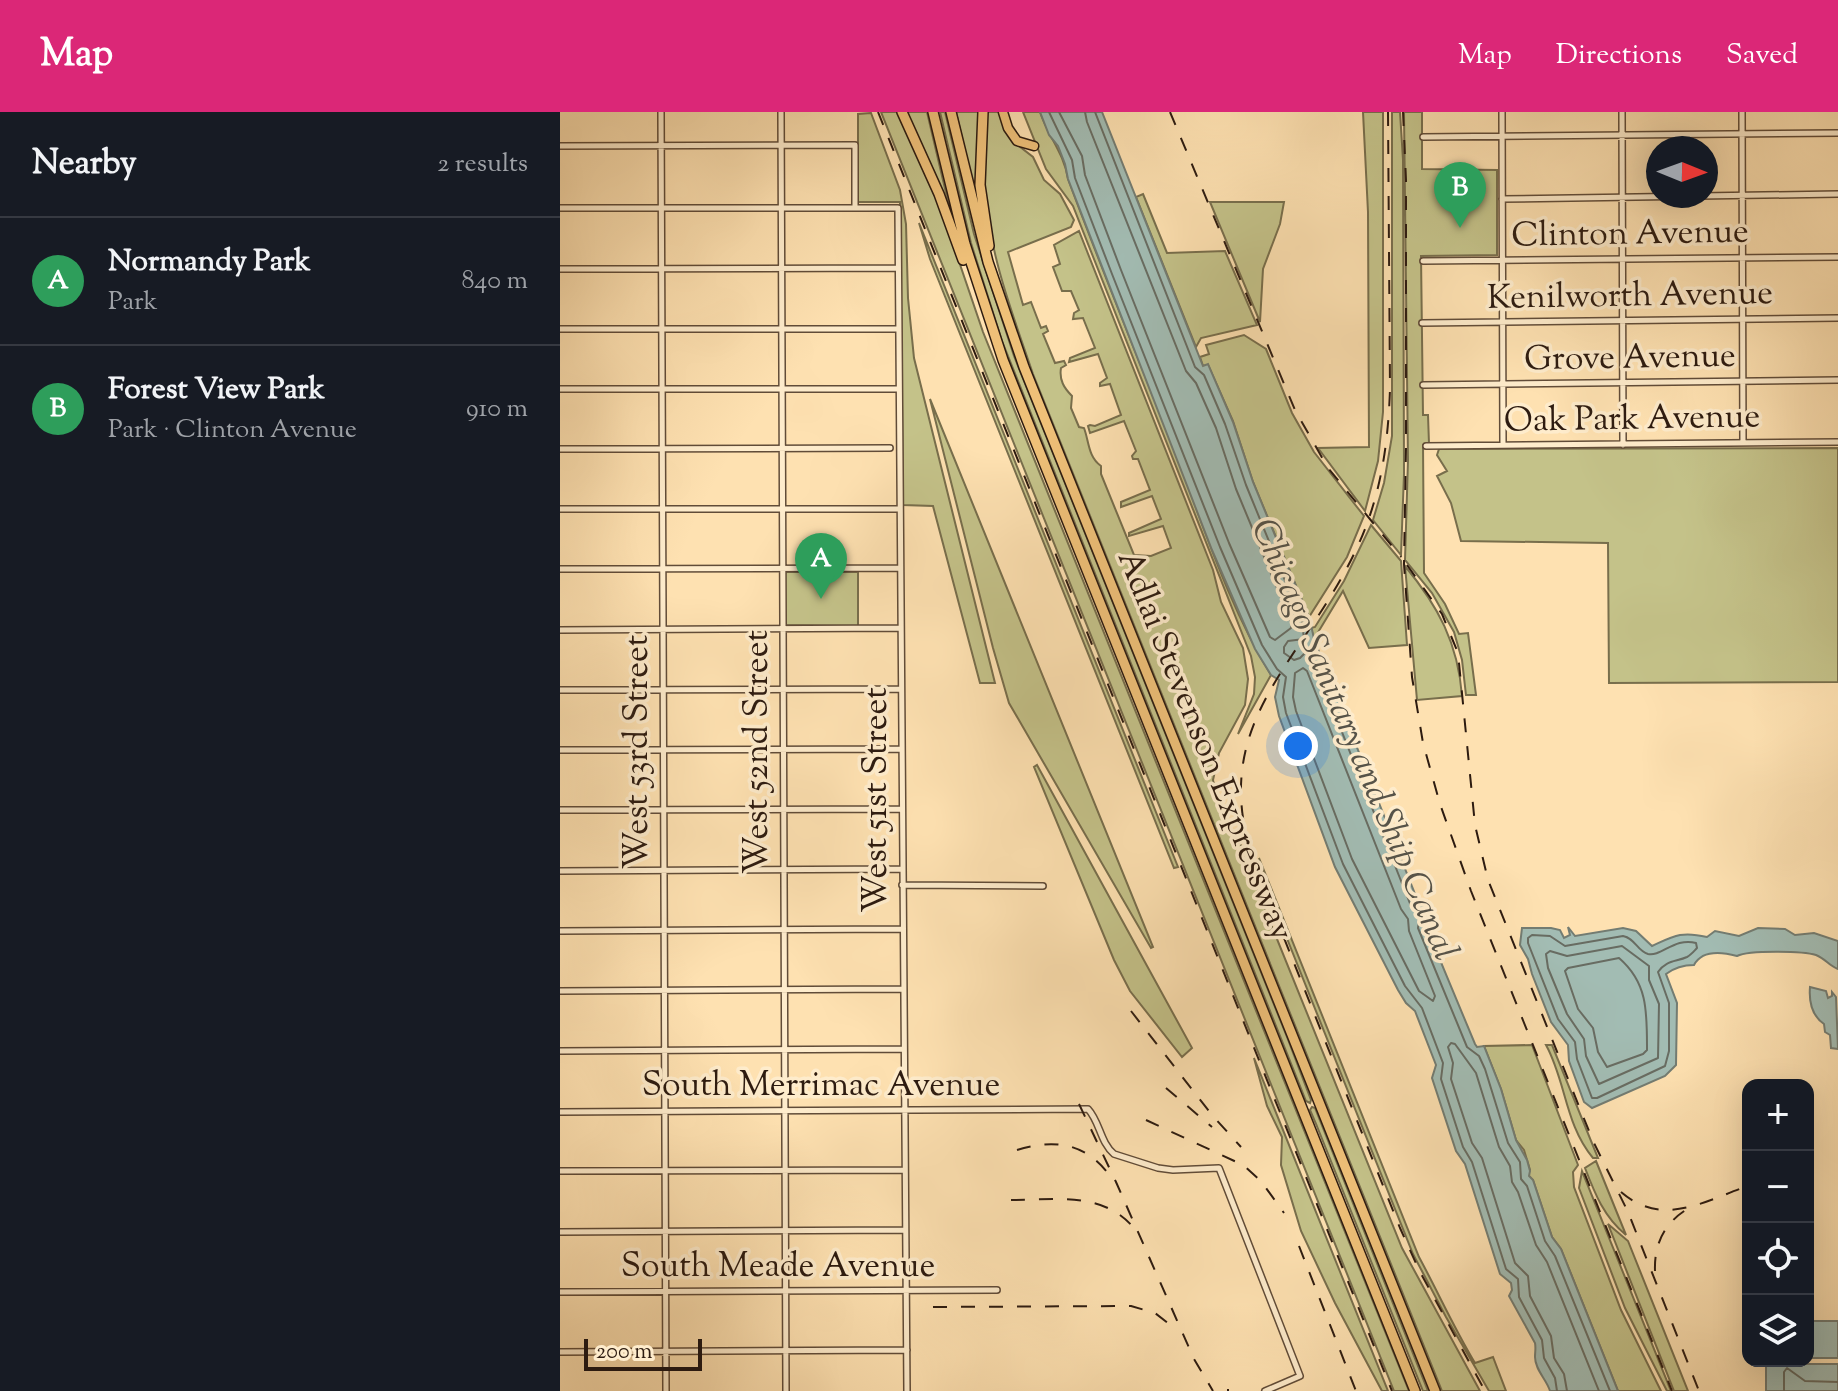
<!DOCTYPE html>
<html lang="en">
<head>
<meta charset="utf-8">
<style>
	body { margin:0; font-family:"Sorts Mill Goudy",serif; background:#20242c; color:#f1f3f6 }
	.controls { position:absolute; right:24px; bottom:24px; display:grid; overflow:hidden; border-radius:16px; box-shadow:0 8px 32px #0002 }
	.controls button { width:72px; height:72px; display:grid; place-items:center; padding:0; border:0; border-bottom:2px solid #363941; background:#171b24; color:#f1f3f6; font:40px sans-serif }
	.compass { position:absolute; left:1086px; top:24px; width:72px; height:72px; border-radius:50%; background:#171b24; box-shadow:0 8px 32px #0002; rotate:91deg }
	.scale { position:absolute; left:24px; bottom:20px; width:118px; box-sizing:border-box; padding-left:8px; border:4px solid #2d1b10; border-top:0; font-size:22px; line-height:28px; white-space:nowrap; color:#2d1b10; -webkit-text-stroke:6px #feeccc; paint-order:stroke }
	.you { position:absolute; left:738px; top:634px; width:28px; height:28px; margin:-20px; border:6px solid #fff; border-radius:50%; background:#1a73e8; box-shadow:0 0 0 12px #1a73e833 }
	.badge { display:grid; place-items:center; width:52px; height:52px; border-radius:50%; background:#db2777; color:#fff; font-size:26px; font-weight:700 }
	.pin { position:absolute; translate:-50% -66px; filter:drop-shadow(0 2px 4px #0008) }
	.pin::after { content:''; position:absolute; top:42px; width:28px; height:24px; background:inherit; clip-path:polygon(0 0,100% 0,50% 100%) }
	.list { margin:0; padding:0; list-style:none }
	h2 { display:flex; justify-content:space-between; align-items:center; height:104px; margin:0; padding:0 32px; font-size:34px }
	h2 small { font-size:26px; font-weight:400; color:#9ea1a6 }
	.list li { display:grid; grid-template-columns:52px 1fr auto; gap:24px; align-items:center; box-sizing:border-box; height:128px; padding:0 32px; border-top:2px solid #363941 }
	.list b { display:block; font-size:30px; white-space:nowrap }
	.list p { margin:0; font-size:26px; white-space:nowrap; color:#9ea1a6 }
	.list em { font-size:26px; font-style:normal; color:#9ea1a6 }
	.icon { flex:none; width:44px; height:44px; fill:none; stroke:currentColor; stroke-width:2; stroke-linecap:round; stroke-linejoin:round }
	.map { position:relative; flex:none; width:1278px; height:1279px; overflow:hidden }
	header { display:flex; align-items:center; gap:48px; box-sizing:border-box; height:112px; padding:0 40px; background:#db2777; color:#fff }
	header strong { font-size:38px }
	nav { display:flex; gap:44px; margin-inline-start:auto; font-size:28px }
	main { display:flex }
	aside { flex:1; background:#171b24 }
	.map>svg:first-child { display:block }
	.green { fill:#c4c289; stroke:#786e4c; stroke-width:2 }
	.water { fill:#a2bcb3; stroke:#737c72; stroke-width:2 }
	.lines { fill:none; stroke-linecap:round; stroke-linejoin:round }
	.shore { stroke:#686c62; stroke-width:2 }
	.minor-casing { stroke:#614c38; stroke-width:8 }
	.major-casing { stroke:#2d1b10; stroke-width:11 }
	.highway-casing { stroke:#2d1b10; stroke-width:12 }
	.minor { stroke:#feeccc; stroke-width:5 }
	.major { stroke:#efc078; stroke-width:8 }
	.highway { stroke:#efc078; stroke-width:9 }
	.rail { stroke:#2d1b10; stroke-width:2; stroke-dasharray:14 14; stroke-linecap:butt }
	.labels { text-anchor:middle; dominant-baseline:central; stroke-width:7; stroke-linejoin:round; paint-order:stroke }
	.street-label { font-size:34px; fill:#2d1b10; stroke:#feeccc }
	.water-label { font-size:36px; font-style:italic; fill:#565349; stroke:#feeccc }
</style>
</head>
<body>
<header>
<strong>Map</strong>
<nav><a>Map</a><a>Directions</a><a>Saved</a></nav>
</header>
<main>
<aside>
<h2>Nearby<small>2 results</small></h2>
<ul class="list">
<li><span class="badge" style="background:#2e9e5b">A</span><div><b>Normandy Park</b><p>Park</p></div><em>840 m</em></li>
<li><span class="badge" style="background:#2e9e5b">B</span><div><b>Forest View Park</b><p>Park · Clinton Avenue</p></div><em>910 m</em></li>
</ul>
</aside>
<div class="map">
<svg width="1278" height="1279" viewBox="0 0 1278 1279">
	<rect width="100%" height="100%" fill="#fee1b1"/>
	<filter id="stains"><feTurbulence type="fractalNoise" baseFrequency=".0025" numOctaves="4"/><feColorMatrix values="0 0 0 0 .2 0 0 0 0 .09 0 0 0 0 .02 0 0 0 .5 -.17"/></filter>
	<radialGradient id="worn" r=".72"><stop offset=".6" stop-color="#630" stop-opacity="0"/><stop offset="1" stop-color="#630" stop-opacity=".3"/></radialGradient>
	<!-- green -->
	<path class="green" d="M321 0H337L377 85 423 220 849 1279H834Z
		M346 0H367L390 98 389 99Z
		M380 0H385L414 122 454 244 727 925 751 988 750 991 746 989 442 229 411 131Z
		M396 0H421L418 95Z
		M427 0H441L455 31 473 45 484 68 500 82 514 108 511 115 448 140 463 193 471 190 481 216 486 214 488 219 483 222 495 251 504 249 506 253 501 256C499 268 504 276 512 284L511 296 519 315 524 316C529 329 528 345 541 354V362L574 443 591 444 611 436 603 414 569 424V421L601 407 592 384 561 395V390L590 378 578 347H573L572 344 576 339 564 309 530 321 528 314 530 313 535 314 561 303 550 272 540 274V271L547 266 538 242 509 250 510 246 535 236 523 206 513 207 514 201 519 198 511 179H502L493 155 500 152 494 133 519 119 653 458 661 490 683 536 688 567 685 593 659 641 653 668 657 686 672 723 680 729 683 743 842 1136 920 1279H882L473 262C453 203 430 144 425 81 422 55 426 27 427 0Z
		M463 0H480C488 24 504 41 508 67 543 161 581 253 617 345 645 418 670 497 711 563L678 622 694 582 695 565 691 544 513 94 486 57Z
		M803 0H823V300L818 349 805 399 758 336 809 335 808 100Z
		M832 0H840L843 48 844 362 841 443 813 408 824 371 832 324Z
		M844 0H862V57L937 58V143L861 144 863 303H868L869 332 863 333 864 461 885 492 899 522 908 521 916 583H906L902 548 894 520 872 481 845 448 848 348Z
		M311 1 340 78 346 112 348 186 354 246 435 571H420L373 394 343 393 340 90H298V2Z
		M583 82 607 141 665 139 697 213 641 226 636 235 576 85Z
		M650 90H724L720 112 703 157 700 210Z
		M359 111 618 755 614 756 370 147Z
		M684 223 706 237 732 301 754 340 804 404 787 445 749 505 693 370 673 309 648 253 643 254 640 245 649 242 646 233Z
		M370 287 593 835 591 836 449 591 433 536Z
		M1278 336V570L1049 571 1048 431 901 429 891 391 877 364 887 359 877 343 879 337Z
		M811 413 841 449 847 533 809 536 783 479 754 527 751 516 755 515 784 469Z
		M845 454C878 494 898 531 902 584L857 588Z
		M227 460H298V514L225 513 224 461Z
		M477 653 632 936 622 945 570 879 554 848 474 655Z
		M699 746 859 1145C878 1180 894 1216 915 1251L933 1245 946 1279H929L886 1205 853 1142 712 789Z
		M972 933 1018 1053 1013 1060 1014 1075 1061 1198 1101 1279H1058L1001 1137 992 1125 973 1068 968 1063 970 1058 964 1038 956 1028 941 977 924 934Z
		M986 933H992L1038 1046H1033C1005 1013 1006 969 986 933Z
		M694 946 828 1279H822L775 1191 741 1119 721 1053 722 1025 707 994Z
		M752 995 755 996 868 1279H863L756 1012 750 998Z
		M1036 1049 1066 1123C1044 1105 1035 1082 1025 1056Z
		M1022 1059 1111 1279H1107L1065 1196 1019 1076Z
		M1048 1112 1068 1129 1128 1279H1114Z"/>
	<!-- water -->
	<path class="water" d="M480 0H542L643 254 648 252 673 310 693 370 750 508 754 527 859 792 868 789 875 806 865 812 915 932 917 935 924 934 941 977 956 1028 967 1048 970 1059 969 1064 973 1068 992 1125 1001 1137 1058 1279H990C987 1268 975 1258 975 1245 975 1240 976 1236 975 1231L949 1184 952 1178 951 1171 940 1162 905 1052 896 1039 872 966 876 953 855 899 846 891 838 878 775 755 719 604 715 585 719 568 711 563 695 537 652 438 508 67 505 52 498 34 489 23Z
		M1008 815 1015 824 1063 816 1076 819 1092 834C1114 824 1121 819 1147 825L1155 819 1179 824 1198 816 1225 817 1235 823 1254 821 1278 829V857C1269 854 1266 847 1256 843 1243 839 1189 838 1177 844 1162 840 1142 838 1134 853 1124 853 1114 856 1106 862L1117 891 1116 953 1105 964 1032 996 1024 990 1009 949 1008 933 991 910 972 862 968 847 960 833 962 816H991L1000 818 1004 826 1010 823Z
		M1250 875 1266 879 1268 886 1272 884V880L1276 885 1278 937 1271 936 1270 923 1265 920 1264 912C1251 903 1249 887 1250 875Z
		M1248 1209H1278V1246H1248Z
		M1206 1252H1278V1279H1206Z"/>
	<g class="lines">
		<!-- shore -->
		<path class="shore" d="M489 0 512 48 515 66 552 162 660 435 702 533 717 557 726 565 723 585 726 601 783 752 845 874 862 896 883 951 881 967 903 1035 912 1050 946 1157 958 1167 959 1185 982 1228 984 1246 995 1266 997 1279
			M499 0 522 44 525 63 561 158 669 431 710 525 715 528 731 516 732 512 676 377 656 316 636 271 626 259 527 10 525 0
			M535 0 635 255 644 263 665 312 686 373 742 510 744 527 728 529 724 535V541L734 548 740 546 746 540 751 542 851 794 860 802 858 816 907 935 919 944 925 957 948 1031 960 1050 961 1067 967 1074 985 1129 995 1144 1050 1279
			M743 556 747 559 841 797 848 807 849 819 875 884 873 889 859 879 792 747 736 599 733 585 735 561Z
			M972 823 990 824 1005 834 1063 824C1075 826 1077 839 1088 842 1101 845 1115 825 1136 831L1137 836C1134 839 1131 843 1127 845 1116 850 1106 848 1098 860L1109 891V939L1105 954 1037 986H1032L1017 947 1015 930 998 907 968 831V826Z
			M1062 834 1089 854V868L1099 892 1098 946 1039 972 1026 944 1024 927 1007 902 988 856 986 842 990 839 1007 844Z
			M1059 846C1088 871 1087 900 1087 938L1083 942 1047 955 1038 940 1033 916 1018 897 1005 859 1008 856Z
			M1007 1279 1004 1262 994 1246 991 1224 970 1184 968 1164 955 1151 922 1046 912 1031 891 967 893 951 888 935 891 931 895 932 916 961 939 1035 950 1054 952 1070 958 1080 976 1133 987 1150 1039 1279
			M1224 1279V1260L1227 1256 1245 1269 1278 1270"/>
		<!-- minor casing -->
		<g class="minor-casing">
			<path id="minor" d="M101 0 106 1279
				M221 0 226 1279
				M942 0 943 333
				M1062 0 1063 333
				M1182 0 1183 331
				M863 25 1278 21
				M0 34 295 33V96
				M942 87 1278 82
				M0 96H338L347 1279
				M863 149 1278 145
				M0 157 338 156
				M862 211 1278 206
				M0 217H338
				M863 273 1278 268
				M0 277H339
				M866 334 1278 330
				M0 337 330 336
				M0 397H340
				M0 457 340 456
				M0 518 340 516
				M0 578 341 577
				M0 638 341 637
				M0 698 342 697
				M0 759 342 757
				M342 773 483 774
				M0 819 342 817
				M0 879 342 877
				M0 939 343 937
				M0 1000 528 997C540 1010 540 1030 554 1042L598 1056 613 1058 659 1056 740 1264 705 1279
				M0 1059 345 1058
				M0 1120 345 1118
				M0 1180 437 1178
				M0 1240 347 1238"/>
		</g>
		<!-- major casing -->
		<g class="major-casing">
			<path id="major" d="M443 0 448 16 457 29 474 34"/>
		</g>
		<!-- highway casing -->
		<g class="highway-casing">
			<path id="highway" d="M342 0 379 82 403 148
				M373 0 405 132 443 248 855 1279
				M391 0 428 150 464 255 875 1279
				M423 0 420 73 429 134"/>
		</g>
		<!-- minor -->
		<use href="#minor" class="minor"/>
		<!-- major -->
		<use href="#major" class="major"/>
		<!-- highway -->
		<use href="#highway" class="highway"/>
		<!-- rail -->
		<path class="rail" d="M318 0 832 1279
			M610 0 735 298 768 356 841 445
			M828 0 830 277C828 336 820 389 794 442 739 556 644 613 696 756L840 1116 859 1158 925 1279
			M843 0 846 68V334L844 452 852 565 863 631 880 692 911 779 1112 1279
			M847 453 882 502 898 541 915 713 928 768 1033 1029 1068 1100 1139 1279
			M571 899 652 1003 681 1035
			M606 976 652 1015
			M519 992 556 1070 634 1247 653 1279
			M586 1008 683 1053 701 1069 724 1101
			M457 1038C492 1027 523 1030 547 1060
			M1061 1080C1103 1116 1144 1089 1188 1074
			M451 1088C494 1088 542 1079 573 1115
			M739 1134 796 1279
			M1095 1159C1094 1131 1105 1110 1129 1096
			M373 1195 571 1194 595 1201 617 1218
			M668 1277V1279"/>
	</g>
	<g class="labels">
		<!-- street labels -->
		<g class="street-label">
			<text transform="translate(1070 123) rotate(-1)">Clinton Avenue</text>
			<text transform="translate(1070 185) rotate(-1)">Kenilworth Avenue</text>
			<text transform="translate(1070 247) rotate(-1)">Grove Avenue</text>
			<text transform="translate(1072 308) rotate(-1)">Oak Park Avenue</text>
			<text transform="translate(644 634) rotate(68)">Adlai Stevenson Expressway</text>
			<text transform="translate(78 640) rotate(-90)">West 53rd Street</text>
			<text transform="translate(198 640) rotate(-90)">West 52nd Street</text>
			<text transform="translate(317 688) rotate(-90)">West 51st Street</text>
			<text x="261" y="974">South Merrimac Avenue</text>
			<text x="218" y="1155">South Meade Avenue</text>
		</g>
		<!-- water labels -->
		<g class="water-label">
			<text transform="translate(793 628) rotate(67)">Chicago Sanitary and Ship Canal</text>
		</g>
	</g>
	<rect width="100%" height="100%" filter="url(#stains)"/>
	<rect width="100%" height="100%" fill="url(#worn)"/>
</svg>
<div class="controls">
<button>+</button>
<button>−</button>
<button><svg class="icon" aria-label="locate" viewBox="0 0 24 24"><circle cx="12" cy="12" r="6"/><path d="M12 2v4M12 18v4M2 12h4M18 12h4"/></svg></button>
<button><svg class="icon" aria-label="layers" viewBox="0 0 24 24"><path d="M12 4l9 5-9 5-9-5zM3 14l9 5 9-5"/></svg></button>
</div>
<svg class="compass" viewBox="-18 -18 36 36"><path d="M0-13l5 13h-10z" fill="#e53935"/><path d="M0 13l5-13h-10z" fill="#9ea1a6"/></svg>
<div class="scale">200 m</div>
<div class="you"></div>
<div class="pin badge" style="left:261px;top:487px;background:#2e9e5b">A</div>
<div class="pin badge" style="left:900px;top:116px;background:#2e9e5b">B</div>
</div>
</main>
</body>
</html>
